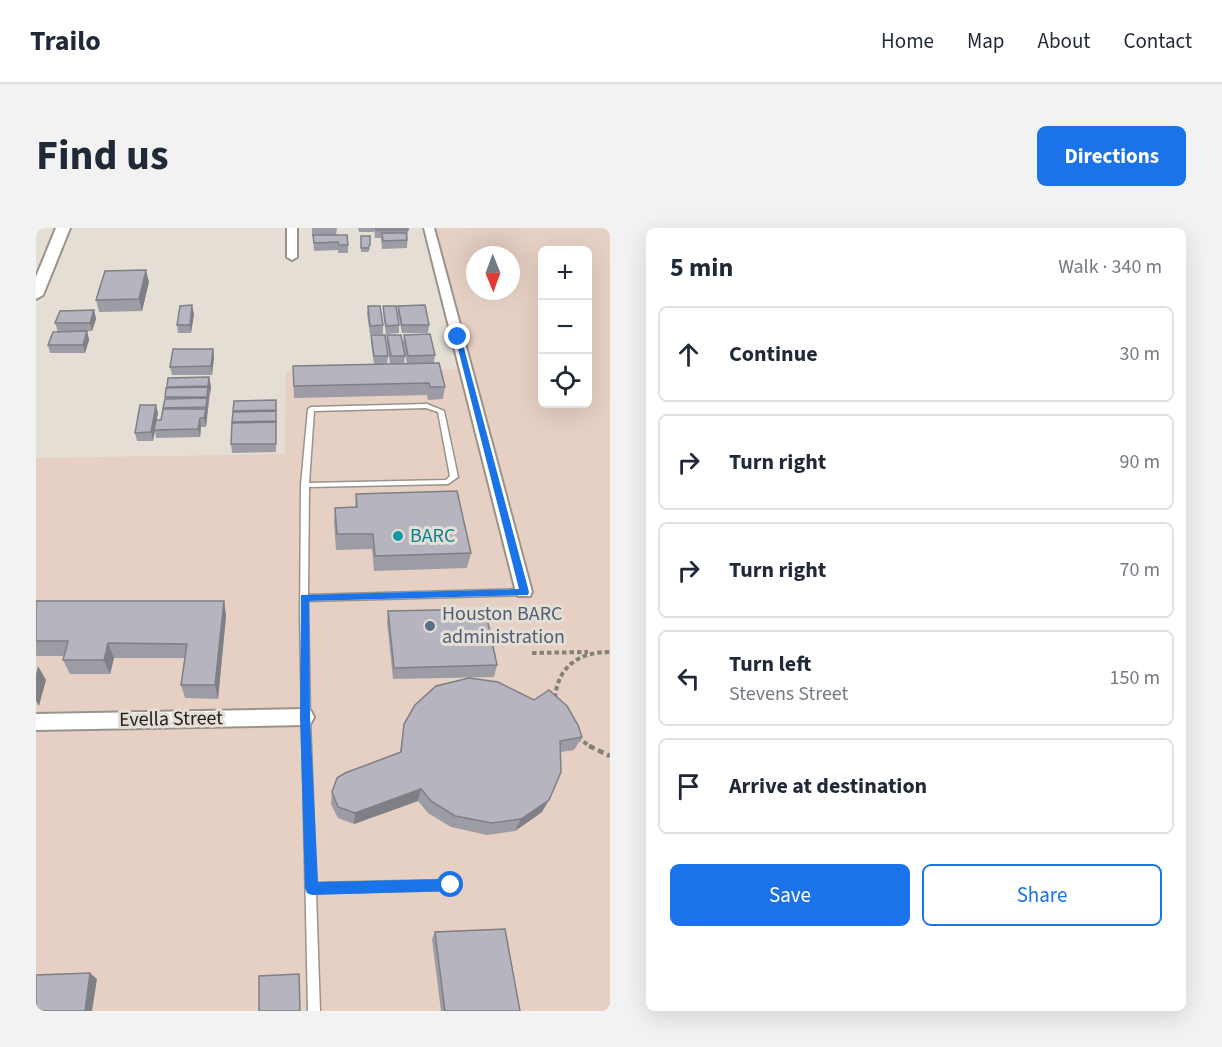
<!DOCTYPE html>
<html lang="en">
<head>
<meta charset="utf-8">
<style>
	body { margin:0; font-family:"Source Sans 3",sans-serif; background:#f2f2f3; color:#1f2937 }
	.controls { position:absolute; right:18px; top:18px; display:grid; overflow:hidden; border-radius:9px; box-shadow:0 6px 24px #0002 }
	.controls button { width:54px; height:54px; display:grid; place-items:center; padding:0; border:0; border-bottom:2px solid #e0e1e3; background:#fff; color:#1f2937; font:30px sans-serif }
	.compass { position:absolute; left:430px; top:18px; width:54px; height:54px; border-radius:50%; background:#fff; box-shadow:0 6px 24px #0002; rotate:179deg }
	.stop { position:absolute; width:18px; height:18px; margin:-14px; border:4px solid #1a73e8; border-radius:50%; background:#fff }
	.stop.end { background:#1a73e8; border-color:#fff; box-shadow:0 2px 6px #0008 }
	.list { margin:0; padding:0; list-style:none }
	h2 { display:flex; justify-content:space-between; align-items:center; height:78px; margin:0; padding:0 24px; font-size:26px }
	h2 small { font-size:20px; font-weight:400; color:#747a83 }
	.list li { display:grid; grid-template-columns:39px 1fr auto; gap:18px; align-items:center; box-sizing:border-box; height:96px; margin:0 12px 12px; padding:0 12px; border:2px solid #e0e1e3; border-radius:9px }
	.list b { display:block; font-size:22px; white-space:nowrap }
	.list p { margin:0; font-size:20px; white-space:nowrap; color:#747a83 }
	.list em { font-size:20px; font-style:normal; color:#747a83 }
	.actions { display:flex; gap:12px; padding:18px 24px }
	.actions a { flex:1; padding:14px 0; border:2px solid #1a73e8; border-radius:9px; text-align:center; font-size:21px; color:#1a73e8 }
	.actions .main { background:#1a73e8; color:#fff }
	.icon { flex:none; width:33px; height:33px; fill:none; stroke:currentColor; stroke-width:2; stroke-linecap:round; stroke-linejoin:round }
	.map { position:relative; flex:none; width:574px; height:783px; overflow:hidden; border-radius:9px }
	header { display:flex; align-items:center; gap:36px; box-sizing:border-box; height:84px; padding:0 30px; background:#fff; border-bottom:2px solid #e0e1e3 }
	header strong { font-size:28px }
	nav { display:flex; gap:33px; margin-inline-start:auto; font-size:21px }
	.intro { display:flex; align-items:center; justify-content:space-between; box-sizing:border-box; height:144px; padding:0 36px }
	h1 { margin:0; font-size:42px }
	.button { padding:15px 27px; border-radius:9px; background:#1a73e8; color:#fff; font-size:21px; font-weight:700 }
	main { display:flex; gap:36px; padding:0 36px }
	aside { flex:1; background:#fff; border-radius:9px; box-shadow:0 6px 24px #0002 }
	.map>svg:first-child { display:block }
	.industrial { fill:#e6d0c4; fill-rule:evenodd }
	.lines { fill:none; stroke-linecap:round; stroke-linejoin:round }
	.service-casing { stroke:#9a938b; stroke-width:3 }
	.minor-casing { stroke:#9a938b; stroke-width:4 }
	.secondary-casing { stroke:#9a938b; stroke-width:4 }
	.path-far1 { stroke:#837f79; stroke-width:4; stroke-dasharray:4.5 3; stroke-linecap:butt }
	.path { stroke:#837f79; stroke-width:4.5; stroke-dasharray:6 4; stroke-linecap:butt }
	.service { fill:#fff; fill-rule:evenodd }
	.minor { fill:#fff; fill-rule:evenodd }
	.secondary { fill:#fff; fill-rule:evenodd }
	.wall { fill:#9d9ca4 }
	.shaded-wall { fill:#7f7f86 }
	.building { fill:#b6b5bf; stroke:#7f7f86; stroke-width:1.5 }
	.route { fill:#1a73e8 }
	.culture-dot { fill:#0f9aa8; stroke:#e4ded5; stroke-width:2 }
	.service-dot { fill:#5c6f8a; stroke:#e4ded5; stroke-width:2 }
	.labels { text-anchor:middle; dominant-baseline:central; stroke-width:6; stroke-linejoin:round; paint-order:stroke }
	.culture-label { font-size:20px; fill:#0d838f; stroke:#e4ded5; text-anchor:start }
	.service-label { font-size:20px; fill:#4e5e75; stroke:#e4ded5; text-anchor:start }
	.street-label { font-size:20px; fill:#23201d; stroke:#e4ded5 }
</style>
</head>
<body>
<header>
<strong>Trailo</strong>
<nav><a>Home</a><a>Map</a><a>About</a><a>Contact</a></nav>
</header>
<div class="intro"><h1>Find us</h1><a class="button">Directions</a></div>
<main>
<div class="map">
<svg width="574" height="783" viewBox="0 0 574 783">
	<rect width="100%" height="100%" fill="#e4ded5"/>
	<!-- industrial -->
	<path class="industrial" d="M399 0H574V783H0V230L249 226 250 143 436 141ZM506 22H552V176H506ZM439 27H475V63H439Z"/>
	<g class="lines">
		<!-- service casing -->
		<g class="service-casing">
			<path id="service" d="M391 176 408 183 422 249 412 256 273 259 272 367 488 361 492 364 488 367 272 373 274 490 280 655 415 652 419 653 420 657 419 661 415 662 280 665 284 783H272L264 393 265 257 272 181 275 179ZM390 180 402 184 414 248 410 252 273 255 278 183Z"/>
		</g>
		<!-- minor casing -->
		<g class="minor-casing">
			<path id="minor" d="M251 0H261V29L256 32 251 29Z
				M388 0H398L496 364 494 368H482L480 364Z
				M269 481 275 483 278 489 275 495 269 497 0 502V486Z"/>
		</g>
		<!-- secondary casing -->
		<g class="secondary-casing">
			<path id="secondary" d="M20 0H34L7 67 0 71V49Z"/>
		</g>
		<!-- path-far1 -->
		<path class="path-far1" d="M496 425 552 424
			M519 470C522 438 543 424 574 424
			M541 510 556 519"/>
		<!-- path -->
		<path class="path" d="M553 518 574 528"/>
		<!-- service -->
		<use href="#service" class="service"/>
		<!-- minor -->
		<use href="#minor" class="minor"/>
		<!-- secondary -->
		<use href="#secondary" class="secondary"/>
	</g>
	<!-- wall -->
	<path class="wall" d="M276 0H301L300 7 312 17V25H302V22L278 23 277 8H276Z
		M322 0H338V4H323Z
		M338 0H372L371 20 346 21 345 10H339Z
		M325 8 334 21 332 24H325Z
		M113 54 106 83 63 84 60 72Z
		M332 78 347 97V106H334L331 86Z
		M347 78 363 97V105L350 106 347 86Z
		M362 78 393 97 392 105H366L362 86Z
		M58 82 60 91 56 103 25 104 51 103 53 112 49 125H14L12 117 22 104 19 95Z
		M158 86 155 105H142L141 97Z
		M335 107 352 128 351 136H354L351 115V107L369 128 368 136H371L367 115 368 107 399 127 398 135 409 159 407 171 392 172 391 167 258 170 257 138 338 136 335 115Z
		M177 121 178 129 176 147H136L134 139Z
		M175 158 170 199H165L164 209 120 210 119 203 117 213H101L99 205 122 185 120 192H125L128 181 131 159Z
		M240 172V224L196 225 195 216 198 173Z
		M320 266 435 325 431 340 338 343 336 321 300 322 298 295 299 280 319 279Z
		M0 373H188L190 388 182 471 149 470 145 457 149 430H78L74 446H34L27 432 28 428H0Z
		M352 383 461 437 458 449 357 451 351 394Z
		M368 496 546 509 538 522 525 524 506 584 479 603 451 607 415 599 392 585 382 573 318 596 302 590 295 576 296 564 364 525Z
		M399 704 484 783H405L396 711Z"/>
	<!-- shaded-wall -->
	<path class="shaded-wall" d="M110 42 113 54 106 83 103 71Z
		M156 77 158 86 155 105 154 97Z
		M58 82 60 91 56 103 54 95Z
		M51 103 53 112 49 125 47 117Z
		M177 121 178 129 176 147 175 138Z
		M173 149 175 158 174 167 172 158Z
		M172 159 173 168 172 177 171 169Z
		M171 170 172 179 171 188 170 179Z
		M120 177 122 185 117 213 115 204Z
		M170 181 171 189 170 199 168 190Z
		M164 190 165 199 164 209 162 201Z
		M188 373 190 388 182 471 179 457Z
		M72 415 78 430 74 446 68 432Z
		M2 438 10 452 3 478 0 473V446Z
		M385 561 382 573 318 596 319 585Z
		M513 572 506 584 479 603 485 591Z
		M54 745 61 751 56 783H49Z"/>
	<!-- building -->
	<path class="building" d="M340 0H372V2H340Z
		M346 5H370L371 12 347 13Z
		M277 7H311L312 17H303L302 14 278 15Z
		M325 8H334V17L332 20H325Z
		M110 42 103 71 60 72 69 43Z
		M156 77 154 97H141L144 78Z
		M389 77 393 97H366L362 78Z
		M332 78H344L347 97 334 98Z
		M347 78H360L363 97 350 98Z
		M58 82 54 95H19L24 83Z
		M51 103 47 117H12L17 104Z
		M394 106 399 127 372 128 368 107Z
		M335 107H349L352 128H338Z
		M351 107H365L369 128H355Z
		M137 121H177L175 138 134 139Z
		M403 135 409 159H394L393 155 258 158 257 138Z
		M173 149 172 158 131 159 132 150Z
		M172 159 171 169H129L130 160Z
		M171 170 170 179 127 180 129 171Z
		M240 172V182L197 183 198 173Z
		M104 177H120L115 204 99 205Z
		M127 181H170L168 190H164L162 201 118 202 120 192H125Z
		M240 183V193L196 194 197 184Z
		M240 194V216H195L196 195Z
		M421 263 435 325 339 328 337 306H301L299 280 321 279 320 266Z
		M0 373H188L179 457H145L151 416 72 415 68 432H27L32 413H0Z
		M449 381 461 437 358 440 352 383Z
		M433 450 462 454 498 472 513 462 531 478 542 497 546 509 524 513 525 544 513 572 485 591 456 595 419 588 395 573 385 561 319 585 302 579 296 564 301 550 309 545 365 524 368 496 379 477 400 458Z
		M469 701 484 783H409L399 704Z
		M54 745 49 783H0V747Z
		M263 746 264 783H223V748Z"/>
	<!-- route -->
	<path class="route" d="M422 107 425 109 493 364 492 367 273 373 274 489 282 654 415 651 419 653 421 657 419 661 415 663 276 667 271 665 269 660 264 489 265 367 483 361 419 109Z"/>
	<!-- markers -->
	<circle class="culture-dot" cx="362" cy="308" r="6"/>
	<circle class="service-dot" cx="394" cy="398" r="6"/>
	<g class="labels">
		<!-- culture labels -->
		<g class="culture-label">
			<text x="374" y="308">BARC</text>
		</g>
		<!-- service labels -->
		<g class="service-label">
			<text x="406" y="386">Houston BARC<tspan x="406" dy="23">administration</tspan></text>
		</g>
		<!-- street labels -->
		<g class="street-label">
			<text transform="translate(135 491) rotate(-1)">Evella Street</text>
		</g>
	</g>
</svg>
<div class="controls">
<button>+</button>
<button>−</button>
<button><svg class="icon" aria-label="locate" viewBox="0 0 24 24"><circle cx="12" cy="12" r="6"/><path d="M12 2v4M12 18v4M2 12h4M18 12h4"/></svg></button>
</div>
<svg class="compass" viewBox="-18 -18 36 36"><path d="M0-13l5 13h-10z" fill="#e53935"/><path d="M0 13l5-13h-10z" fill="#747a83"/></svg>
<div class="stop" style="left:415px;top:657px"></div>
<div class="stop end" style="left:422px;top:109px"></div>
</div>
<aside>
<h2>5 min<small>Walk · 340 m</small></h2>
<ul class="list">
<li><svg class="icon" aria-label="ahead" viewBox="0 0 24 24"><path d="M12 20V5M6 11l6-6 6 6"/></svg><div><b>Continue</b></div><em>30 m</em></li>
<li><svg class="icon" aria-label="right" viewBox="0 0 24 24"><path d="M7 20v-9h11M14 6l5 5-5 5"/></svg><div><b>Turn right</b></div><em>90 m</em></li>
<li><svg class="icon" aria-label="right" viewBox="0 0 24 24"><path d="M7 20v-9h11M14 6l5 5-5 5"/></svg><div><b>Turn right</b></div><em>70 m</em></li>
<li><svg class="icon" aria-label="left" viewBox="0 0 24 24"><path d="M17 20v-9H6M10 6l-5 5 5 5"/></svg><div><b>Turn left</b><p>Stevens Street</p></div><em>150 m</em></li>
<li><svg class="icon" aria-label="arrive" viewBox="0 0 24 24"><path d="M6 21V4h12l-3 4 3 4H6"/></svg><div><b>Arrive at destination</b></div></li>
</ul>
<div class="actions"><a class="main">Save</a><a>Share</a></div>
</aside>
</main>
</body>
</html>
